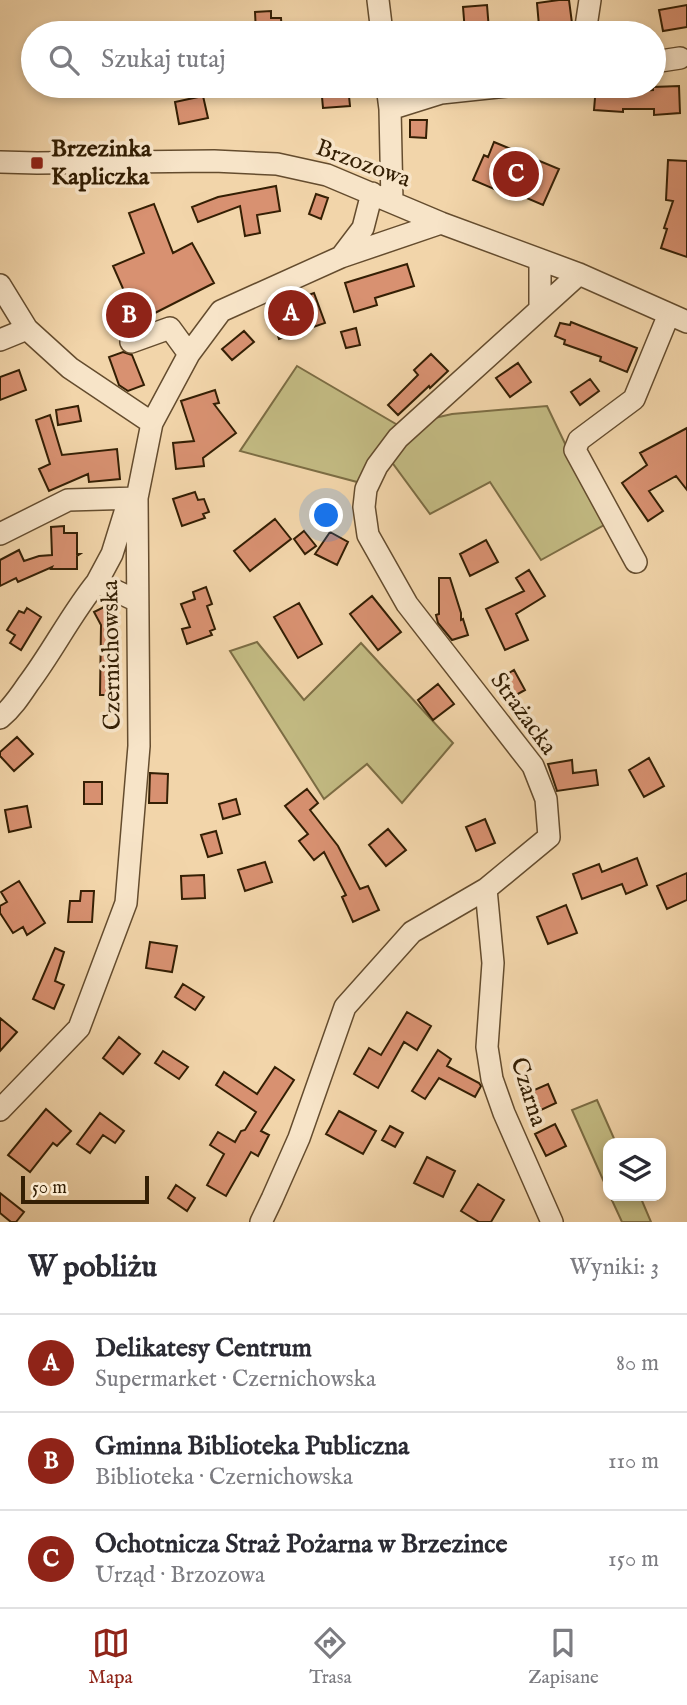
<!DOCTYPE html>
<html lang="pl">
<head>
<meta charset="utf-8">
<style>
	body { margin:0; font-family:"IM FELL English",serif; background:#f2f2f3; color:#2b2b33 }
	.controls { position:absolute; right:21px; bottom:21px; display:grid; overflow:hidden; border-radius:14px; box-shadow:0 4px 10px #0003 }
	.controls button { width:63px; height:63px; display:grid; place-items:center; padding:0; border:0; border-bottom:2px solid #e1e1e2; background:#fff; color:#2b2b33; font:35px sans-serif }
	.scale { position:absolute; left:21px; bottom:18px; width:128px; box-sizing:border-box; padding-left:7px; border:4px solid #341f04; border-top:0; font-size:19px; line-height:24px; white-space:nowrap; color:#341f04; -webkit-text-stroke:5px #f7e4c8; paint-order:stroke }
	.you { position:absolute; left:327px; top:516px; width:24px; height:24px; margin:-18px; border:5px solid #fff; border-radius:50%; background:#1a73e8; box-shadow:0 0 0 10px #1a73e833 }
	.badge { display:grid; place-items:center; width:46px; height:46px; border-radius:50%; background:#8f2418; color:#fff; font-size:23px; font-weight:700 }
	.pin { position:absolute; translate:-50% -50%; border:4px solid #fff; box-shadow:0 2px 7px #0006 }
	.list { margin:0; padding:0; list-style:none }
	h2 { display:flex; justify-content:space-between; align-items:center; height:91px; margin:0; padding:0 28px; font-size:30px }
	h2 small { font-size:23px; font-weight:400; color:#7c7c81 }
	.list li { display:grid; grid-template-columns:46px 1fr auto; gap:21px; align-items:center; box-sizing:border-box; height:98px; padding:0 28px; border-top:2px solid #e1e1e2 }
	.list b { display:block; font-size:26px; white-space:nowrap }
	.list p { margin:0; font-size:23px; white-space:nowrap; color:#7c7c81 }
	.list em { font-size:23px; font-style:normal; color:#7c7c81 }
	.icon { flex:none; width:38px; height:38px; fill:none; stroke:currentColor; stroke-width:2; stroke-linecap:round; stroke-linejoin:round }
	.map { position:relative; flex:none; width:687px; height:1222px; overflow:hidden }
	.search { position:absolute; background:#fff; box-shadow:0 4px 10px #0003; left:21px; right:21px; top:21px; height:77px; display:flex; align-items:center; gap:18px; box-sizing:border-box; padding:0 24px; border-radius:38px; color:#7c7c81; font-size:26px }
	.sheet { height:385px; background:#fff }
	nav { display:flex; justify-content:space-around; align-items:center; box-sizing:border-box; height:98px; border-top:2px solid #e1e1e2; background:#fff; font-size:19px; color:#7c7c81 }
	nav a { display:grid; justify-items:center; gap:4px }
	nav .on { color:#8f2418 }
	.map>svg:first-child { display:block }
	.green { fill:#c3bb83; stroke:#7c6d44; stroke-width:2 }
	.building { fill:#d89171; stroke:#341f04; stroke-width:2 }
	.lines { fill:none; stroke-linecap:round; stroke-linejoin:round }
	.minor-casing { stroke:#644c2e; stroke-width:24 }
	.minor { stroke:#f7e4c8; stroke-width:21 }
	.poi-dot { fill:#8f2418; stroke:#f7e4c8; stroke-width:2.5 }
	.labels { text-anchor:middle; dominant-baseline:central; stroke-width:7; stroke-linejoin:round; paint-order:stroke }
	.poi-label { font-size:24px; font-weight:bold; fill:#341f04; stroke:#f7e4c8; text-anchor:start }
	.street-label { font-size:24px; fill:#341f04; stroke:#f7e4c8 }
</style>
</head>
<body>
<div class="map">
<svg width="687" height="1222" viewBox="0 0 687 1222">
	<rect width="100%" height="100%" fill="#f2d5aa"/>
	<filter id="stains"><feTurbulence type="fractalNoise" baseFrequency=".00286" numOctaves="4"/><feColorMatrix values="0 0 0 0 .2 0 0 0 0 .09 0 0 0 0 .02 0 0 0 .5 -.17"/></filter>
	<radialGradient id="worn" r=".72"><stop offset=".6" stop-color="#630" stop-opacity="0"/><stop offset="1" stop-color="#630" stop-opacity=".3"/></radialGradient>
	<!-- green -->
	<path class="green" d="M297 366 401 427 361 483 240 451Z
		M547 406 604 525 541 560 490 482 430 514 391 461 426 420 452 414Z
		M257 642 304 700 361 643 453 743 402 803 367 764 324 799 230 651Z
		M597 1100 616 1143H608V1191L572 1110Z
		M610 1196H640L651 1222H622Z"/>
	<!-- building -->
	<path class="building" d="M559 0H569L572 23 539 26 537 3Z
		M487 5 489 30 465 32 463 7Z
		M687 5V27L663 31 659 10Z
		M271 11V18H281L282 33H256L255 12Z
		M321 86H348L350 106 323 108Z
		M596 86H625V92L653 90V87L679 86 680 113 654 115V109H623V112L594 110Z
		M203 96 208 118 179 124 175 102Z
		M410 120H427L426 138 410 137Z
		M494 142 559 169 543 205 515 193 513 197 473 180 484 155 488 157Z
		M668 160 687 161V257L661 248 667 229 664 228 673 201 666 200Z
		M276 186 280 211 257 215 260 233 245 236 240 206 198 222 192 207 218 197Z
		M316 194 328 198 321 219 309 214Z
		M154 204 173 253 192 243 214 283 151 315 123 326 112 299 125 293 113 266 144 253 129 213Z
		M407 264 414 286 375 298 377 305 354 312 345 283Z
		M314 293 325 323 279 339 269 309Z
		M571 322 637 348 627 372 600 361 601 357 564 344 565 340 555 336 560 323 570 325Z
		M356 328 360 345 346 348 341 332Z
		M244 331 254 342 232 360 222 349Z
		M123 352 132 355 144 385 128 391 119 385 109 357Z
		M431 354 448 371 430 388 429 386 398 415 388 405 418 375 414 370Z
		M518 363 531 382 510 397 496 378Z
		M19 370 26 390 0 400V377Z
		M590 379 599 391 580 405 571 392Z
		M215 390 219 403 214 404 236 433 203 458 204 466 176 469 173 443 194 441 181 401Z
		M78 406 81 421 58 425 56 410Z
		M50 415 62 455 117 449 120 479 89 482 88 474 49 491 39 469 50 464 36 420Z
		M687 428V490L676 476 649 491 663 511 648 521 622 483 647 465 640 453Z
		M195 492 198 500 204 499 209 512 203 514 205 518 182 526 173 499Z
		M275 519 291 539 250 571 234 551Z
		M64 526V533H77V554H80L77 556V569H51L52 567 18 582 16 578 0 586V560L19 550 24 561 39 556 52 555 51 527Z
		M304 531 316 546 305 554 294 539Z
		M330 532 348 542 337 565 315 554Z
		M486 540 498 562 470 576 460 554Z
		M529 570 545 596 516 614 528 640 505 650 486 609 524 591 516 578Z
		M439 578H450L461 613V620L463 619 468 635 452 640 438 623 436 615 439 614Z
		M206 587 212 604 207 606 215 629 210 631 212 635 187 644 182 629 190 627 181 604 195 599 193 592Z
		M372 596 401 632 378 650 350 614Z
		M299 603 322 644 298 658 274 617Z
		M106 606 119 630V657H115V695H100L101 625 94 612Z
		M27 608 41 617 21 650 10 643 15 635 7 630 19 611 24 613Z
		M514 670 525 690 505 701 494 682Z
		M438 684 454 704 433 720 418 700Z
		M17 737 33 754 14 771 0 756V752Z
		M649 758 664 786 644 797 629 770Z
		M572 760 573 773 596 770 598 785 557 791 548 764Z
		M150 773 168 774 167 803H149Z
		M84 782H102V804H84Z
		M307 789 318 803 310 810 338 846 360 889 368 886 379 910 353 922 342 897 346 895 324 852 314 860 299 841 308 834 285 806Z
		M236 799 240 814 223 819 219 804Z
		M27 806 31 827 9 832 5 810Z
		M485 819 495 843 476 851 466 827Z
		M388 829 406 850 386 866 369 845Z
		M216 831 222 853 208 857 201 835Z
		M637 858 647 885 626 894 622 884 582 899 573 874 599 864 602 872Z
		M265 862 272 882 245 891 238 870Z
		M687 873V900L667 909 657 886Z
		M204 875 205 898 182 899 181 876Z
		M19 881 45 923 27 935 23 927 13 933 0 913V906L7 902 1 892Z
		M81 891H94L92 922H68L70 901H80Z
		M566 905 577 933 548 944 537 917Z
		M150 942 177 946 172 972 146 968Z
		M55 948 64 952 55 981 64 985 54 1009 33 999Z
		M183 984 204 997 195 1010 175 997Z
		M407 1012 431 1026 417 1050 404 1042 378 1088 354 1074 369 1048 381 1055Z
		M0 1018 17 1032 0 1051Z
		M119 1037 140 1054 123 1074 103 1058Z
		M438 1050 451 1059 447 1066 479 1083 481 1086 475 1097 439 1078 425 1099 412 1091Z
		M163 1051 188 1067 179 1079 155 1063Z
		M275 1067 294 1080 261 1131 269 1135 258 1156 251 1152 226 1196 207 1185 224 1154 210 1145 218 1132 235 1142 241 1131 245 1130 256 1112 216 1085 224 1072 257 1094Z
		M548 1084 556 1103 541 1110 532 1091Z
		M46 1109 71 1131 57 1146 53 1143 30 1172 8 1155Z
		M339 1111 376 1131 363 1154 326 1134Z
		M100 1113 124 1131 115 1143 103 1135 90 1153 77 1144Z
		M555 1124 566 1146 546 1156 535 1134Z
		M390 1126 403 1133 395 1147 382 1140Z
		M427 1157 455 1171 443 1197 414 1183Z
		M478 1184 504 1200 491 1222H479L461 1211Z
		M176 1185 195 1198 187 1211 168 1198Z
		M0 1193 24 1212 16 1222H11L0 1213Z"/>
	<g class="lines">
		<!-- minor casing -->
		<g class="minor-casing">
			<path id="minor" d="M378 0 382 33
				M585 33 590 0
				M654 62 680 58
				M387 86 390 109 392 202
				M390 109 441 93 507 86
				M0 162 37 163 214 161 277 164 327 175 441 223 579 274 687 322
				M341 257 363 228 372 193
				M540 260V309
				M0 285 27 329 70 368 152 423
				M0 340 27 329
				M131 342 170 328 189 354
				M0 534 68 500 137 498
				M636 562 575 450 579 440 634 399 669 314
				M97 582 112 554 126 509 135 500
				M0 718C12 708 20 696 28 684 53 651 71 614 97 582L137 601
				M486 889 493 963 487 1047 492 1079 504 1113 552 1222
				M0 1110 79 1028 126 903 139 746 137 498 152 423 189 354 221 311 341 257 441 223
				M261 1222 272 1199 299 1138 345 1007 412 932 486 889 549 837 546 799 533 766 407 604 368 535 364 507 366 489 377 466 398 438 579 274"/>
		</g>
		<!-- minor -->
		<use href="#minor" class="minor"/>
	</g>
	<!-- markers -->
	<rect class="poi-dot" x="30" y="156" width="14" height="14" rx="3.5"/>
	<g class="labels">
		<!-- poi labels -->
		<g class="poi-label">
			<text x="51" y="149">Brzezinka<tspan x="51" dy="28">Kapliczka</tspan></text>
		</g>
		<!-- street labels -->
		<g class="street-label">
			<text transform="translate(363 164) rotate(20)">Brzozowa</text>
			<text transform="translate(112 655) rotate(-91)">Czernichowska</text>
			<text transform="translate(523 714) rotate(54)">Strażacka</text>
			<text transform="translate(528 1092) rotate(72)">Czarna</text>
		</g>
	</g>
	<rect width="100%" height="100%" filter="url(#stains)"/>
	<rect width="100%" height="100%" fill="url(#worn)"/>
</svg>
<div class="controls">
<button><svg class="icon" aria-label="layers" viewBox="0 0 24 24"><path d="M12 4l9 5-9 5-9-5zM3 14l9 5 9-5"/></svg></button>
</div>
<div class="scale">50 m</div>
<div class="you"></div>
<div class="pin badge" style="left:291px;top:313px">A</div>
<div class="pin badge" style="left:129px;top:315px">B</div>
<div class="pin badge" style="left:516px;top:174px">C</div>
<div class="search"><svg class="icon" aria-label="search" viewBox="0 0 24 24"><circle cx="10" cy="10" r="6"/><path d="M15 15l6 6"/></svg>Szukaj tutaj</div>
</div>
<section class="sheet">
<h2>W pobliżu<small>Wyniki: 3</small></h2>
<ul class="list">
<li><span class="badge">A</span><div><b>Delikatesy Centrum</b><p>Supermarket · Czernichowska</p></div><em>80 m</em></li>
<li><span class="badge">B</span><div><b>Gminna Biblioteka Publiczna</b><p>Biblioteka · Czernichowska</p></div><em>110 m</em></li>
<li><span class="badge">C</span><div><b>Ochotnicza Straż Pożarna w Brzezince</b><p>Urząd · Brzozowa</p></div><em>150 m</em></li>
</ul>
</section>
<nav>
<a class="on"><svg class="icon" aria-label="map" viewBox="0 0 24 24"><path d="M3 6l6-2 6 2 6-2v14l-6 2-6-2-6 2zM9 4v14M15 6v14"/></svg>Mapa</a>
<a><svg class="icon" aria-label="directions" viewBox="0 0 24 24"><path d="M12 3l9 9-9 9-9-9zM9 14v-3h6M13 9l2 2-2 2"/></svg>Trasa</a>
<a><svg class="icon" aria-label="saved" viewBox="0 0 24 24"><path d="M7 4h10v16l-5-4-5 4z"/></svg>Zapisane</a>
</nav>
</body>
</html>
